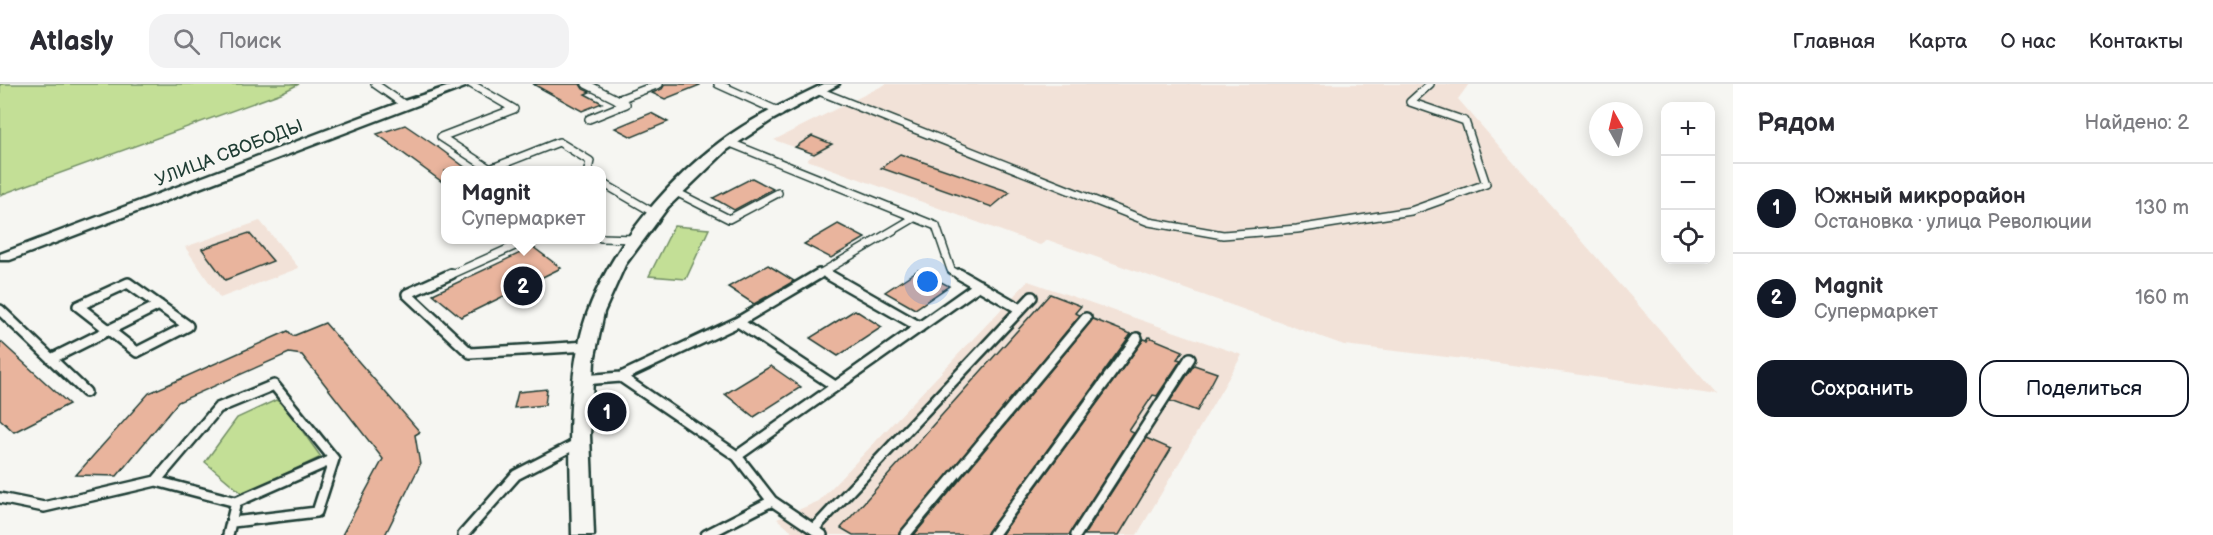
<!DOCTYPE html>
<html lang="ru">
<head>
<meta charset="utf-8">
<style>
	body { margin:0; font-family:"Balsamiq Sans",sans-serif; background:#f2f2f3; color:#2b2b33 }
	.controls { position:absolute; right:18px; top:18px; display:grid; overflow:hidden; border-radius:12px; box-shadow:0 3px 15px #0003 }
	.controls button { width:54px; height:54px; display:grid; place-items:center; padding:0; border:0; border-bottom:2px solid #e1e1e2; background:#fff; color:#2b2b33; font:30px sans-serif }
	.compass { position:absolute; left:1589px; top:18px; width:54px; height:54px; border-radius:50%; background:#fff; box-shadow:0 3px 15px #0003; rotate:352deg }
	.you { position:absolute; left:928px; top:198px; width:21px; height:21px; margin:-15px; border:4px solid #fff; border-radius:50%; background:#1a73e8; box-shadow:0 0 0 9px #1a73e833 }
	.badge { display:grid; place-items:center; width:39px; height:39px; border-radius:50%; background:#111827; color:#fff; font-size:20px; font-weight:700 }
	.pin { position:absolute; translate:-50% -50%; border:3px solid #fff; box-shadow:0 2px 6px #0006 }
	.popup { position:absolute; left:441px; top:82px; width:165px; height:78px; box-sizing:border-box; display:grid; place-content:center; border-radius:12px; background:#fff; filter:drop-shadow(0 2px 4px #0005); font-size:20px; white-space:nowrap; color:#7c7c81 }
	.popup b { font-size:22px; color:#2b2b33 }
	.popup::after { content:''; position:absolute; left:50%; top:100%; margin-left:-12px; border:12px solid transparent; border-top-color:#fff }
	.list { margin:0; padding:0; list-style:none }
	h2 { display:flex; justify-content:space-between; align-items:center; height:78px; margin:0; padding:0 24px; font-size:26px }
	h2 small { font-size:20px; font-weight:400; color:#7c7c81 }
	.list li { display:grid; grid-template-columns:39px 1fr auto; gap:18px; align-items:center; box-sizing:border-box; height:90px; padding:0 24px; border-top:2px solid #e1e1e2 }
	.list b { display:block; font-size:22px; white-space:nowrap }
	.list p { margin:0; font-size:20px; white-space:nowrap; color:#7c7c81 }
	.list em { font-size:20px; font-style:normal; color:#7c7c81 }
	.actions { display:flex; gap:12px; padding:18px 24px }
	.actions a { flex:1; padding:14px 0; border:2px solid #111827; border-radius:18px; text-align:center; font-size:21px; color:#111827 }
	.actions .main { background:#111827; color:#fff }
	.icon { flex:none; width:33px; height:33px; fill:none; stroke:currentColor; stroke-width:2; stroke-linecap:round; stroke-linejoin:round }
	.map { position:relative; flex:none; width:1733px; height:451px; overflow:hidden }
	header { display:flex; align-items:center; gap:36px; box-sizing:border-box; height:84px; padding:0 30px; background:#fff; border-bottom:2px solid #e1e1e2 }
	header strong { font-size:28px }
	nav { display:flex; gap:33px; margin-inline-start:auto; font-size:21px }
	.search { width:420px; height:54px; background:#f2f2f3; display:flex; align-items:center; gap:15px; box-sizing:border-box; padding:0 21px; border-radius:18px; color:#7c7c81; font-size:22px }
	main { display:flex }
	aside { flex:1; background:#fff }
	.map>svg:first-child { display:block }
	.built { fill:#f2e2d8 }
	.green { fill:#c3df96; stroke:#718e65; stroke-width:1.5 }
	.building { fill:#e9b49d; stroke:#1f3d34; stroke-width:1.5 }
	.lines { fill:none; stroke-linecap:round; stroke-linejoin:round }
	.lane-far1-casing { stroke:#1f3d34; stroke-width:10 }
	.lane-casing { stroke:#1f3d34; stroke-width:14 }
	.street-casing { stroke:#1f3d34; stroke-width:5 }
	.lane-far1 { stroke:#f6f6f2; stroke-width:7 }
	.lane { stroke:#f6f6f2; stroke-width:9 }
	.street { fill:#f6f6f2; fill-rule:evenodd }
	.labels { text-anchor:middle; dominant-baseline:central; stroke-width:6; stroke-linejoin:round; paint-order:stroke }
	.street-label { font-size:18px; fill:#1f3d34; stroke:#f6f6f2 }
</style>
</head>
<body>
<header>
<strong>Atlasly</strong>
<div class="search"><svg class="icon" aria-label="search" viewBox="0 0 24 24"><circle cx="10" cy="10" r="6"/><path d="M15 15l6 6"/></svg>Поиск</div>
<nav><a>Главная</a><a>Карта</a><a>О нас</a><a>Контакты</a></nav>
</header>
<main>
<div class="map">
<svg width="1733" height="451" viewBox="0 0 1733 451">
	<rect width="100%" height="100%" fill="#f6f6f2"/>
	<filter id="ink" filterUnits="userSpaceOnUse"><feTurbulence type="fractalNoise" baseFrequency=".0167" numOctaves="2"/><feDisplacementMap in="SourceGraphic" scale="12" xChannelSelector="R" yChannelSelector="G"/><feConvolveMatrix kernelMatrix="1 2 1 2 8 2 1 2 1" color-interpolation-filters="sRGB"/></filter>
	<g filter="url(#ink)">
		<!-- built -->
		<path class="built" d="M886 0H1469L1458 15 1717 311 1498 279 1344 261 1048 156 1040 161 807 76 814 70 774 56Z
			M260 137 299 184 220 214 185 163Z
			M1028 197 1242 271 1137 451H796L777 435 819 417Z"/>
		<!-- green -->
		<path class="green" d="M0 0H299L281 9 0 111Z
			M674 142 709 145 686 195 649 192Z
			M276 316 283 320 321 373 243 410 205 378 237 334Z"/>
		<!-- building -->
		<path class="building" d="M533 0H580L583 5 590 8 585 10 602 19 582 27Z
			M665 0H700V1L665 15 652 9 662 5Z
			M651 29 668 38 632 53 615 44Z
			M405 41 439 64 470 87H445V100L377 50Z
			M812 52 832 60 814 70 795 63Z
			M900 70 1010 108 992 123 881 84Z
			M752 94 773 105 734 126 713 114Z
			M838 140 865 154 831 174 804 160Z
			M249 149 273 177 225 196 202 165Z
			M533 163 561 184 461 233 433 210Z
			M768 181 794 197 754 220 728 203Z
			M918 186 949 202 915 225 885 208Z
			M1050 210 1081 222 1075 229 1080 231 898 451H853L841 444Z
			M855 226 882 243 838 272 810 254Z
			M1093 235 1131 250 986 451H914Z
			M325 239 420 348 415 351 420 381 385 451H342L383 375 302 271 289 269 178 318 117 392 76 391 149 309 288 247 293 252Z
			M1149 253 1183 267 1177 275 1181 276 1157 312 1153 311 1129 347 1134 349 1069 451H1001L1144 255 1147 256Z
			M0 257 69 320 14 348 0 335Z
			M1194 281 1217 289 1197 327 1170 317Z
			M771 282 801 303 754 333 725 310Z
			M547 305 545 321 514 324 518 308Z
			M1146 354 1171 365 1119 451H1084Z"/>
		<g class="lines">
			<!-- lane-far1 casing -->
			<g class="lane-far1-casing">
				<path id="lane-far1" d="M375 0 405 21
					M471 0 514 25 441 53 490 85 559 58 590 77 588 86
					M586 0 626 20
					M718 0 780 28
					M819 7 1149 138 1223 151 1297 145 1411 127 1486 100 1465 37 1410 18 1430 0
					M617 16 659 0
					M589 35 626 20
					M728 58 936 142 951 186 961 192
					M601 98 656 130
					M674 107 729 135 778 109
					M601 154 635 155
					M823 188 830 192
					M448 192 528 156
					M816 192 914 134"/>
			</g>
			<!-- lane casing -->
			<g class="lane-casing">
				<path id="lane" d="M451 190 407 210 470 269 588 262
					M827 190 920 243
					M959 190 1020 225
					M128 199 188 242 137 268 78 222Z
					M0 226 86 308
					M738 238 835 302
					M51 275 159 221
					M621 293 738 238 819 190
					M583 296 621 293 737 372 772 417
					M737 372 979 201
					M156 397 218 324 274 301 334 375 317 428 233 438
					M0 414 44 423 156 397 236 418 228 451
					M236 418 334 375
					M814 445 1032 213
					M463 451 516 391 578 359
					M706 451 772 417 822 451
					M905 451 1086 234
					M993 451 1137 254
					M1076 451 1190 274"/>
			</g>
			<!-- street casing -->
			<g class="street-casing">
				<path id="street" d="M456 0H473L10 176H0V170L401 18Z
					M824 0H839L772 36 727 66 668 123 625 181 604 228 594 277 590 351 594 451H572C571 385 565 315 581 251 598 179 661 102 720 58 752 34 789 17 824 0Z"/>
			</g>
			<!-- lane-far1 -->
			<use href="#lane-far1" class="lane-far1"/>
			<!-- lane -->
			<use href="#lane" class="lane"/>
			<!-- street -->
			<use href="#street" class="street"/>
		</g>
	</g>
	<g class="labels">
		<!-- street labels -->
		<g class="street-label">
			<text transform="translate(229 69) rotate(-21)">УЛИЦА СВОБОДЫ</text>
		</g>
	</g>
</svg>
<div class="controls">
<button>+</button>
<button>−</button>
<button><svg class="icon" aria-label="locate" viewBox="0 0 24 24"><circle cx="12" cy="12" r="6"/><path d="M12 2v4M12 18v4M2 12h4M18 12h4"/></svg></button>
</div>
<svg class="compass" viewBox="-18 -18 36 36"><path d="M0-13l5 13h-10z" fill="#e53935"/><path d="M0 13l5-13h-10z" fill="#7c7c81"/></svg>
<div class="you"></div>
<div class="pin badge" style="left:607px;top:328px">1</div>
<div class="pin badge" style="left:523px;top:202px">2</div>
<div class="popup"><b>Magnit</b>Супермаркет</div>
</div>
<aside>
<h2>Рядом<small>Найдено: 2</small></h2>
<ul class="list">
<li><span class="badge">1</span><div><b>Южный микрорайон</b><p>Остановка · улица Революции</p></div><em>130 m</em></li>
<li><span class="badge">2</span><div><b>Magnit</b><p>Супермаркет</p></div><em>160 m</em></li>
</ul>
<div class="actions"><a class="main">Сохранить</a><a>Поделиться</a></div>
</aside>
</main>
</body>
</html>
